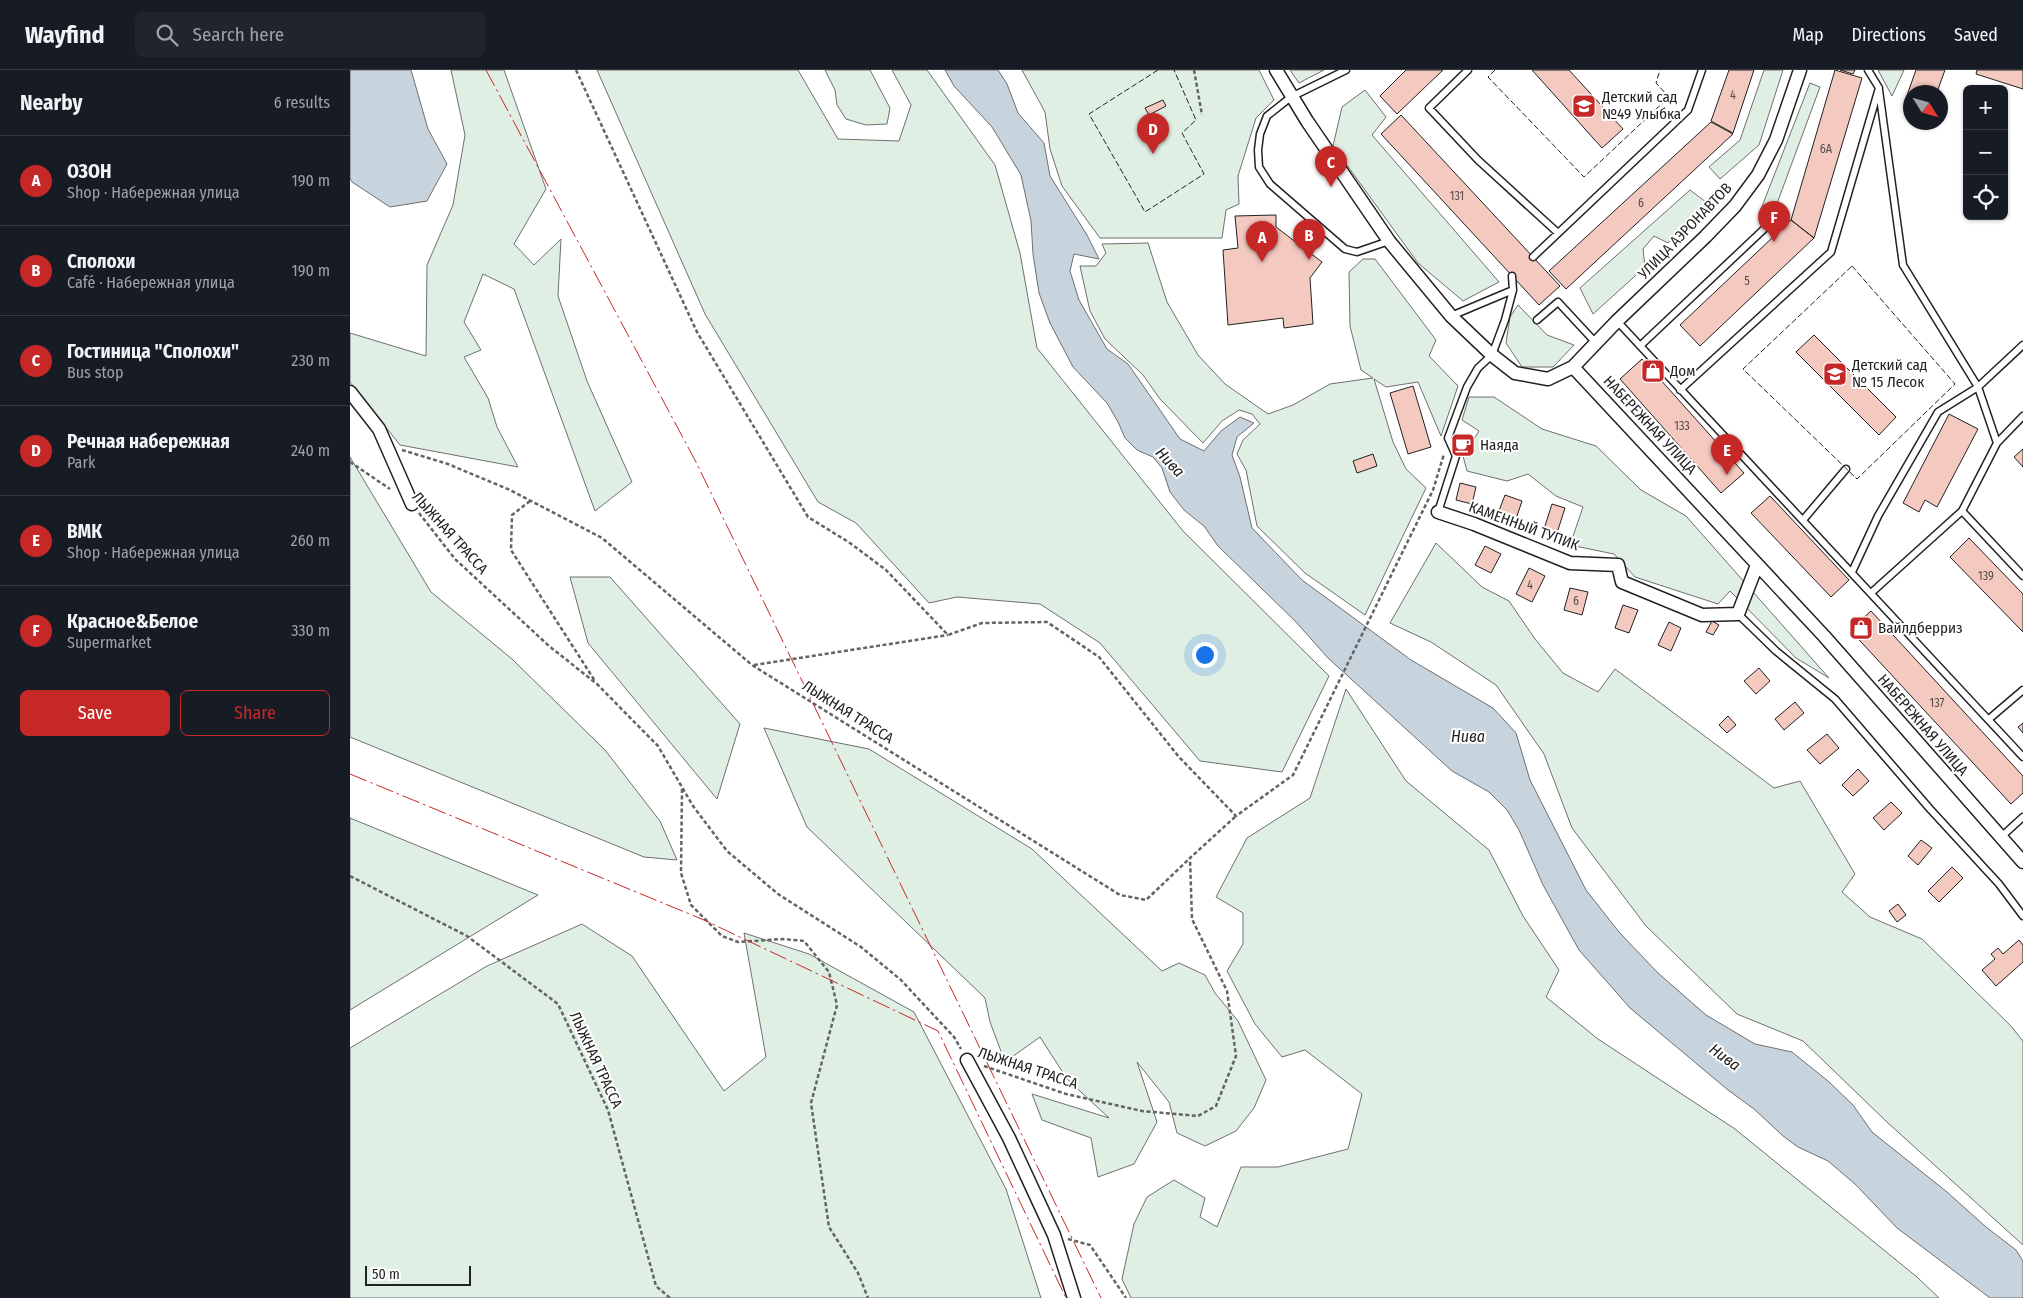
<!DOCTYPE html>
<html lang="en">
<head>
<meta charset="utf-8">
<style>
	body { margin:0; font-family:"Fira Sans Condensed",sans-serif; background:#20242c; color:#f1f3f6 }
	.controls { position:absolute; right:15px; top:15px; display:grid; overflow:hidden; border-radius:8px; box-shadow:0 1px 4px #0004 }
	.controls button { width:45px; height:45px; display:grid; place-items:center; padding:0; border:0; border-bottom:1px solid #363941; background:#171b24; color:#f1f3f6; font:25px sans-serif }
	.compass { position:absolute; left:1553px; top:15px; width:45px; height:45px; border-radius:50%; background:#171b24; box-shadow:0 1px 4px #0004; rotate:127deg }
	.scale { position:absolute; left:15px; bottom:12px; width:106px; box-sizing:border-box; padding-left:5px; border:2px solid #222; border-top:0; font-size:14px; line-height:18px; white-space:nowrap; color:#222; -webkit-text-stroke:4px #fff; paint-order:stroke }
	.you { position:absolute; left:854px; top:584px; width:18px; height:18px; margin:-12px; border:4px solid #fff; border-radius:50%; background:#1a73e8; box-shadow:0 0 0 8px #1a73e833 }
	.badge { display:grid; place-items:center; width:32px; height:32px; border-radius:50%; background:#c62828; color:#fff; font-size:16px; font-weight:700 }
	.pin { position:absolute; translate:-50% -41px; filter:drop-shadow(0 1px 2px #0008) }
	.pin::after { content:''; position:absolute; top:26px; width:18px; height:15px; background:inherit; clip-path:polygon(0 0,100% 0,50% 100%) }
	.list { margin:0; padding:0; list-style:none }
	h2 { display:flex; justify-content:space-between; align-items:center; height:65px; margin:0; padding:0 20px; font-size:21px }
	h2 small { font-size:16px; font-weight:400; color:#9ea1a6 }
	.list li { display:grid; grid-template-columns:32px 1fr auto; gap:15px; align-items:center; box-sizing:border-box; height:90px; padding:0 20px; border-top:1px solid #363941 }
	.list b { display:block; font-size:19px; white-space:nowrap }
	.list p { margin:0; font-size:16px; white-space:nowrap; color:#9ea1a6 }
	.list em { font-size:16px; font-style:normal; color:#9ea1a6 }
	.actions { display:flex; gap:10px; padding:15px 20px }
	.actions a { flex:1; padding:11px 0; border:1px solid #c62828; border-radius:8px; text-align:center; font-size:18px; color:#c62828 }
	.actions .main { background:#c62828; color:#fff }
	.icon { flex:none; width:28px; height:28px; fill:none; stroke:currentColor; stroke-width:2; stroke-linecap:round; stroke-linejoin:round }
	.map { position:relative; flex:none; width:1673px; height:1228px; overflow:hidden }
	header { display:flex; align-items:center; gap:30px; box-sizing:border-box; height:70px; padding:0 25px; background:#171b24; border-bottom:1px solid #363941 }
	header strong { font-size:24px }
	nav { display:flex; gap:28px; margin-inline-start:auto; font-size:18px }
	.search { width:350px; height:45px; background:#20242c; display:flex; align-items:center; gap:12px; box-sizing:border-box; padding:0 18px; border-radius:8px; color:#9ea1a6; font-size:19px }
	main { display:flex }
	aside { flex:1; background:#171b24 }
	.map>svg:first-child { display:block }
	.green { fill:#e0efe3; stroke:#6f6f6f }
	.water { fill:#c7d3dd; stroke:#6f6f6f }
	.building { fill:#f3c9c0; stroke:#222 }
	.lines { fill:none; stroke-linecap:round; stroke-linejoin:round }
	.service-casing { stroke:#222; stroke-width:9 }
	.minor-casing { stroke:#222; stroke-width:15 }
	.path { stroke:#646464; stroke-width:2.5; stroke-dasharray:4 2.5; stroke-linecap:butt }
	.service { stroke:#fff; stroke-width:6 }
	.minor { stroke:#fff; stroke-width:12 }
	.fence { stroke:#222; stroke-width:1; stroke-dasharray:6 2.5; stroke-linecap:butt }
	.power { stroke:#c62828; stroke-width:1; stroke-dasharray:18 4 2.5 4; stroke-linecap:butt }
	.labels { text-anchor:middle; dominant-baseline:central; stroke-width:4; stroke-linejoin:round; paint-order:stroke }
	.number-label { font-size:12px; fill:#564c4a }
	.poi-label { font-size:15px; fill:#222; stroke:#fff; text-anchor:start }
	.street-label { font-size:15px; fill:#222; stroke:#fff }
	.water-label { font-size:16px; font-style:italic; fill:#222; stroke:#fff }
</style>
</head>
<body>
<header>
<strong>Wayfind</strong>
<div class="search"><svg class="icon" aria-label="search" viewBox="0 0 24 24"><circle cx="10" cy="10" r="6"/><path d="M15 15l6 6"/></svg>Search here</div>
<nav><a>Map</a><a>Directions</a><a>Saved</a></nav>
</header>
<main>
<aside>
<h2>Nearby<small>6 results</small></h2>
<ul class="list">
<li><span class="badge">A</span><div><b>ОЗОН</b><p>Shop · Набережная улица</p></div><em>190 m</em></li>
<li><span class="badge">B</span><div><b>Сполохи</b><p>Café · Набережная улица</p></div><em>190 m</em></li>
<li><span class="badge">C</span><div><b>Гостиница &quot;Сполохи&quot;</b><p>Bus stop</p></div><em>230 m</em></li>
<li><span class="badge">D</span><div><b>Речная набережная</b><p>Park</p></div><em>240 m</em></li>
<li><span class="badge">E</span><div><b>ВМК</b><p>Shop · Набережная улица</p></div><em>260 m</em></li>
<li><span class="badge">F</span><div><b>Красное&amp;Белое</b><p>Supermarket</p></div><em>330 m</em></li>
</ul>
<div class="actions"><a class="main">Save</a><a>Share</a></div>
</aside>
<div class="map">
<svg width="1673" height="1228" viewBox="0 0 1673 1228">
	<rect width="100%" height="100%" fill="#fff"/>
	<!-- green -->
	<path class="green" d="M101 0H154L196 119 164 174 184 195 211 169 208 226 237 311 282 412 245 441 164 219 133 204 114 252 131 280 114 287 138 328 147 357 168 397 50 375 0 312V263L76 286 77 195 103 135 115 65Z
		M247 0H448L488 69 549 71 561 35 542 0H577L645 95 670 183 687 278 833 461 979 606 932 702 850 691 750 573 690 534 607 527 579 533 506 453 468 432 355 244Z
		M475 0H520L540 38 537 54 516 55 496 49 487 35 485 20Z
		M672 0H909L924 30 906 48 888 106 889 134 876 140 872 168H750L712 116 700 79 695 42Z
		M940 0H974L949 13Z
		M1414 0H1433L1409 75 1370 109 1359 97 1390 70Z
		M1528 0H1554L1542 26Z
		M1460 13 1470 17 1425 139H1411Z
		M1015 20 1036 47 1022 65 1149 212 1113 231 1068 193 983 76 992 37Z
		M1340 120 1356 132 1318 173 1304 166 1293 179 1295 197 1243 244 1230 218Z
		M798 173 817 232 848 285 875 314 918 344 943 335 980 314 1023 308 1011 300 1000 256 999 202 1013 189H1025L1086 270 1079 286 1108 316 1091 366 1068 312 1036 317 1024 309 1043 372 1056 399 1076 418 1015 545 955 503 907 456 896 400 887 384 893 370 910 354 902 344 889 340 872 351 853 373 810 329 793 305 755 269 740 241 730 196H746L756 183 752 174Z
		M1168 235 1197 265 1224 275 1203 297H1172L1156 273 1160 247Z
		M1119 327H1144L1192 359 1246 376 1291 420 1336 446 1479 608 1446 588 1380 521 1368 534 1285 507 1264 484 1220 475 1233 437 1206 426 1178 404 1157 411 1117 401 1113 386 1129 361 1112 350Z
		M0 387 81 522 162 589 255 680 310 751 327 790 294 787 0 667Z
		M1086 473 1132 517 1159 531 1185 569 1213 603 1248 622 1265 599 1424 718 1450 711 1505 804 1492 822 1520 847 1572 869 1660 955 1673 971V1175L1538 1053 1453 971 1387 944 1296 856 1222 758 1194 684 1146 615 1081 572 1040 553Z
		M220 507H260L390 654 367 729 238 573Z
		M996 619 1056 711 1139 780 1173 846 1209 900 1196 927 1248 969 1385 1059 1567 1207 1589 1228H781L772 1209 784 1154 797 1127 824 1110 855 1128 850 1147 867 1157 891 1097H928L998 1079 1012 1024 955 980 932 987 905 954 877 901 893 874V843L866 827 897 768 960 728Z
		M414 658 519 679 682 779 812 901 829 893 855 905 865 923 888 951 916 1010 904 1038 886 1061 855 1076 827 1063 819 1032 787 992 807 1052 784 1094 748 1107 741 1068 692 1050 682 1024 759 1048 717 1009 690 967 655 992 640 952 635 928 457 757Z
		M0 748 188 825 0 940Z
		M232 854 282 886 374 1021 416 987 394 863 459 884 564 942 656 1119 691 1228H0V978L137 896Z"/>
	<!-- water -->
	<path class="water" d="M0 0H61L78 59 97 94 77 131 40 137 2 112 0 108Z
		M595 0H648L657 14 668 43 694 73 700 106 737 165 749 189 724 184 720 201 729 230 757 279 778 294 830 369 854 381 871 361 890 347 904 353 887 367 882 385 890 407 902 458 952 510 1061 590 1143 638 1166 663 1180 710 1236 820 1269 862 1308 903 1356 945 1405 974 1442 982 1478 1011 1503 1035 1522 1062 1597 1122 1636 1157 1666 1180 1673 1191V1228H1640L1547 1158 1505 1114 1478 1091 1448 1077 1433 1066 1404 1039 1378 1020 1280 938 1229 880 1193 815 1169 760 1157 740 1139 722 1102 701 978 588 946 552 868 476 854 456 834 440 820 422 812 398 803 387 787 380 775 368 768 352 757 333 723 297 700 253 689 223 683 184 681 151 671 105 642 57 604 16Z"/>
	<!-- building -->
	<path class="building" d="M1056 0H1093L1047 44 1030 26Z
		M1182 0H1219L1273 59 1252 78Z
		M1379 0H1404L1383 63 1361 51Z
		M1485 0 1512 8 1464 168 1441 150Z
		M1490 0H1505L1503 4Z
		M1566 0H1595L1587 22H1560V30L1556 28Z
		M1627 0H1673V19L1626 4Z
		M813 30 816 36 799 45 795 38Z
		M1051 45 1210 216 1189 235 1031 64Z
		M1361 52 1383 64 1216 219 1199 201Z
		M926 145V157L972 192 960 208 963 254 934 258 933 248 878 255 873 180 888 178 885 146Z
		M1441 150 1464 168 1350 276 1330 255Z
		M1464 265 1546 347 1529 365 1446 282Z
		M1292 289 1394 403 1371 423 1270 309Z
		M1063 316 1081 377 1058 384 1040 323Z
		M1599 344 1628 359 1587 437 1575 430 1569 442 1553 433Z
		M1673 379V397L1664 387Z
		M1023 384 1027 396 1007 403 1003 391Z
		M1110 413 1126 417 1122 434 1106 430Z
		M1155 425 1172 431 1165 452 1147 446Z
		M1420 426 1499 510 1481 527 1401 443Z
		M1202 434 1215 438 1206 466 1193 462Z
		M1619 468 1673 524V562L1600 487Z
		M1135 476 1151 484 1141 503 1125 495Z
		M1179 498 1195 506 1182 532 1166 524Z
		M1220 518 1238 522 1232 545 1214 540Z
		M1273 535 1288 540 1279 563 1265 558Z
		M1521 541 1673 706V723L1661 734 1500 560Z
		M1362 551 1369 555 1363 565 1356 562Z
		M1319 552 1331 558 1321 581 1308 575Z
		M1409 598 1420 611 1406 624 1394 611Z
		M1445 632 1454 643 1434 660 1425 649Z
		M1378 646 1386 655 1377 663 1369 655Z
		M1673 653V663L1668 657Z
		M1477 664 1489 678 1470 694 1457 680Z
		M1508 699 1519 711 1503 726 1492 715Z
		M1541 732 1552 743 1534 760 1523 748Z
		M1571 770 1582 778 1568 795 1558 786Z
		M1602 797 1613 808 1589 832 1578 821Z
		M1548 834 1556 845 1547 852 1539 841Z
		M1669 870 1673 875V892L1646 916 1632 900 1645 889 1641 884 1648 878 1653 884Z"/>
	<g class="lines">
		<!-- service casing -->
		<g class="service-casing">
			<path id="service" d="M996 0 941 27 917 46 910 64 908 80 909 97 920 114 995 179 1007 182 1039 171
				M1118 0 1079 38 1128 90 1208 163
				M1529 20 1553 195 1628 317 1647 373
				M1183 187 1338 40 1352 0
				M1101 246 1163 220
				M1187 250 1208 232 1246 273
				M1267 251 1673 687
				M1290 276 1430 144
				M1330 320 1481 182 1529 18 1518 0
				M1612 441 1673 506
				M1088 442 1106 386 1098 368 1117 317 1128 298 1142 285 1155 250 1163 220 1162 206
				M1453 450 1496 399
				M1502 502 1528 446 1588 342 1628 317 1673 275
				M1521 523 1612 441 1647 373 1673 346
				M1388 544 1426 581 1485 629 1580 739 1649 814 1673 846
				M1639 649 1673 620
				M1650 768 1673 747"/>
		</g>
		<!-- minor casing -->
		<g class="minor-casing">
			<path id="minor" d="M926 0 957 51 1039 171 1101 246 1142 285 1165 303 1198 309 1223 297 1267 251 1355 167 1385 136 1408 105 1426 70 1450 0
				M1223 297 1474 566 1673 792
				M0 322 29 359 62 434
				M1088 442 1124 454 1220 493 1268 495 1272 512 1352 545 1388 544 1407 495
				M617 990 659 1068 704 1165 724 1228"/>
		</g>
		<!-- path -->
		<path class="path" d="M226 0 347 262 458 447 500 473 536 500 598 565 632 553 697 552 749 587 829 687 886 746 943 705 1083 420 1094 384
			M844 0 852 45
			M52 380 98 394 160 420 252 468 402 595 770 825 796 830 840 788
			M0 392 40 419
			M180 431 162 445 161 480 245 611
			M69 443 105 489 199 576 247 614 308 676 343 736 377 781 428 824 511 877 551 910 604 967 611 979
			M404 595 598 565
			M332 719 331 803 341 835 372 866 388 872 433 869 454 871 479 902 487 935 461 1033 479 1157 508 1203 518 1228
			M0 806 117 866 208 934 258 1040 306 1216 320 1228
			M634 996 716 1024 792 1041 848 1046 866 1036 886 986 877 921 842 849 840 788 886 746
			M718 1169 740 1175 776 1228"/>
		<!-- service -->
		<use href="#service" class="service"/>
		<!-- minor -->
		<use href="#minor" class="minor"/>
		<!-- fence -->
		<path class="fence" d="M808 0 739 44 795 142 854 104 832 63 846 50 824 0
			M1145 0 1138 7 1234 107 1319 27 1306 13 1310 0
			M1502 196 1605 314 1507 409 1393 299Z"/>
		<!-- power -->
		<path class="power" d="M136 0 346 392 751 1228
			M0 704 354 850 588 961 716 1228"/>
	</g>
	<!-- icons -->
	<defs>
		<g id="school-square" transform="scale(1.25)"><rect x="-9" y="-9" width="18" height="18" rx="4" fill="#c62828" stroke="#fff"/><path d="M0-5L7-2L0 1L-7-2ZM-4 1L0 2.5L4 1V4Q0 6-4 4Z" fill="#fff"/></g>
		<g id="shop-square" transform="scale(1.25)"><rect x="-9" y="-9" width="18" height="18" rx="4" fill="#c62828" stroke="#fff"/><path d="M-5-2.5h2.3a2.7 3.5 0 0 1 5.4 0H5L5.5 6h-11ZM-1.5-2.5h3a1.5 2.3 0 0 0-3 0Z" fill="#fff"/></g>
		<g id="cafe-square" transform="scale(1.25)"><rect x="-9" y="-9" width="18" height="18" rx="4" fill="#c62828" stroke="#fff"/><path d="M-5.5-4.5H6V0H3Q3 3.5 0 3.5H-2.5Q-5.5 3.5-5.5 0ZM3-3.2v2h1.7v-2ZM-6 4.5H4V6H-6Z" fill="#fff"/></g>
	</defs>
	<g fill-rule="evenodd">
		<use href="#school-square" x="1234" y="36"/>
		<use href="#shop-square" x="1303" y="301"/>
		<use href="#school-square" x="1485" y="304"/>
		<use href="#cafe-square" x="1113" y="375"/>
		<use href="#shop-square" x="1511" y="558"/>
	</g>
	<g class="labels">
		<!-- number labels -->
		<g class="number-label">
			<text x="1383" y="25">4</text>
			<text x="1476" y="79">6А</text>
			<text x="1107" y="126">131</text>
			<text x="1291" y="133">6</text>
			<text x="1397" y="211">5</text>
			<text x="1332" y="356">133</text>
			<text x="1636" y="506">139</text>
			<text x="1180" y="515">4</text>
			<text x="1226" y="531">6</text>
			<text x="1587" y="633">137</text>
		</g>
		<!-- poi labels -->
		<g class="poi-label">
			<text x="1252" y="27">Детский сад<tspan x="1252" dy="17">№49 Улыбка</tspan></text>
			<text x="1502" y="295">Детский сад<tspan x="1502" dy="17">№ 15 Лесок</tspan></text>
			<text x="1320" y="301">Дом</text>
			<text x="1130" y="375">Наяда</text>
			<text x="1528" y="558">Вайлдберриз</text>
		</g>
		<!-- street labels -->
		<g class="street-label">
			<text transform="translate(1335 161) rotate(-46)">УЛИЦА АЭРОНАВТОВ</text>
			<text transform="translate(1300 355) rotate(47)">НАБЕРЕЖНАЯ УЛИЦА</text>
			<text transform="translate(1174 456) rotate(20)">КАМЕННЫЙ ТУПИК</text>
			<text transform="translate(100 463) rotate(48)">ЛЫЖНАЯ ТРАССА</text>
			<text transform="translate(498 642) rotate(32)">ЛЫЖНАЯ ТРАССА</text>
			<text transform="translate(1573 655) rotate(49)">НАБЕРЕЖНАЯ УЛИЦА</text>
			<text transform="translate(246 990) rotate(65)">ЛЫЖНАЯ ТРАССА</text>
			<text transform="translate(678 998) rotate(18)">ЛЫЖНАЯ ТРАССА</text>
		</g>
		<!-- water labels -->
		<g class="water-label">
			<text transform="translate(820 392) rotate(47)">Нива</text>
			<text x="1118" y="666">Нива</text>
			<text transform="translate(1375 987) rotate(36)">Нива</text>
		</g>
	</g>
</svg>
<div class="controls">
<button>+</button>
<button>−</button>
<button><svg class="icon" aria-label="locate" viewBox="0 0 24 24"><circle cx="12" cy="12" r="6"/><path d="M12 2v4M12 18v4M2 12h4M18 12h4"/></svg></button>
</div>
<svg class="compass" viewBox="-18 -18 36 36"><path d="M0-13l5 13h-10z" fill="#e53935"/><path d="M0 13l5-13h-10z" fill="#9ea1a6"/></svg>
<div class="scale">50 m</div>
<div class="you"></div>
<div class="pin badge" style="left:912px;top:192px">A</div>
<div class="pin badge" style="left:959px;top:190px">B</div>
<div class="pin badge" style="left:981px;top:117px">C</div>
<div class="pin badge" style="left:803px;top:84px">D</div>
<div class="pin badge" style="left:1377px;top:405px">E</div>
<div class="pin badge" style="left:1424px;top:172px">F</div>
</div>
</main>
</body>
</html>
